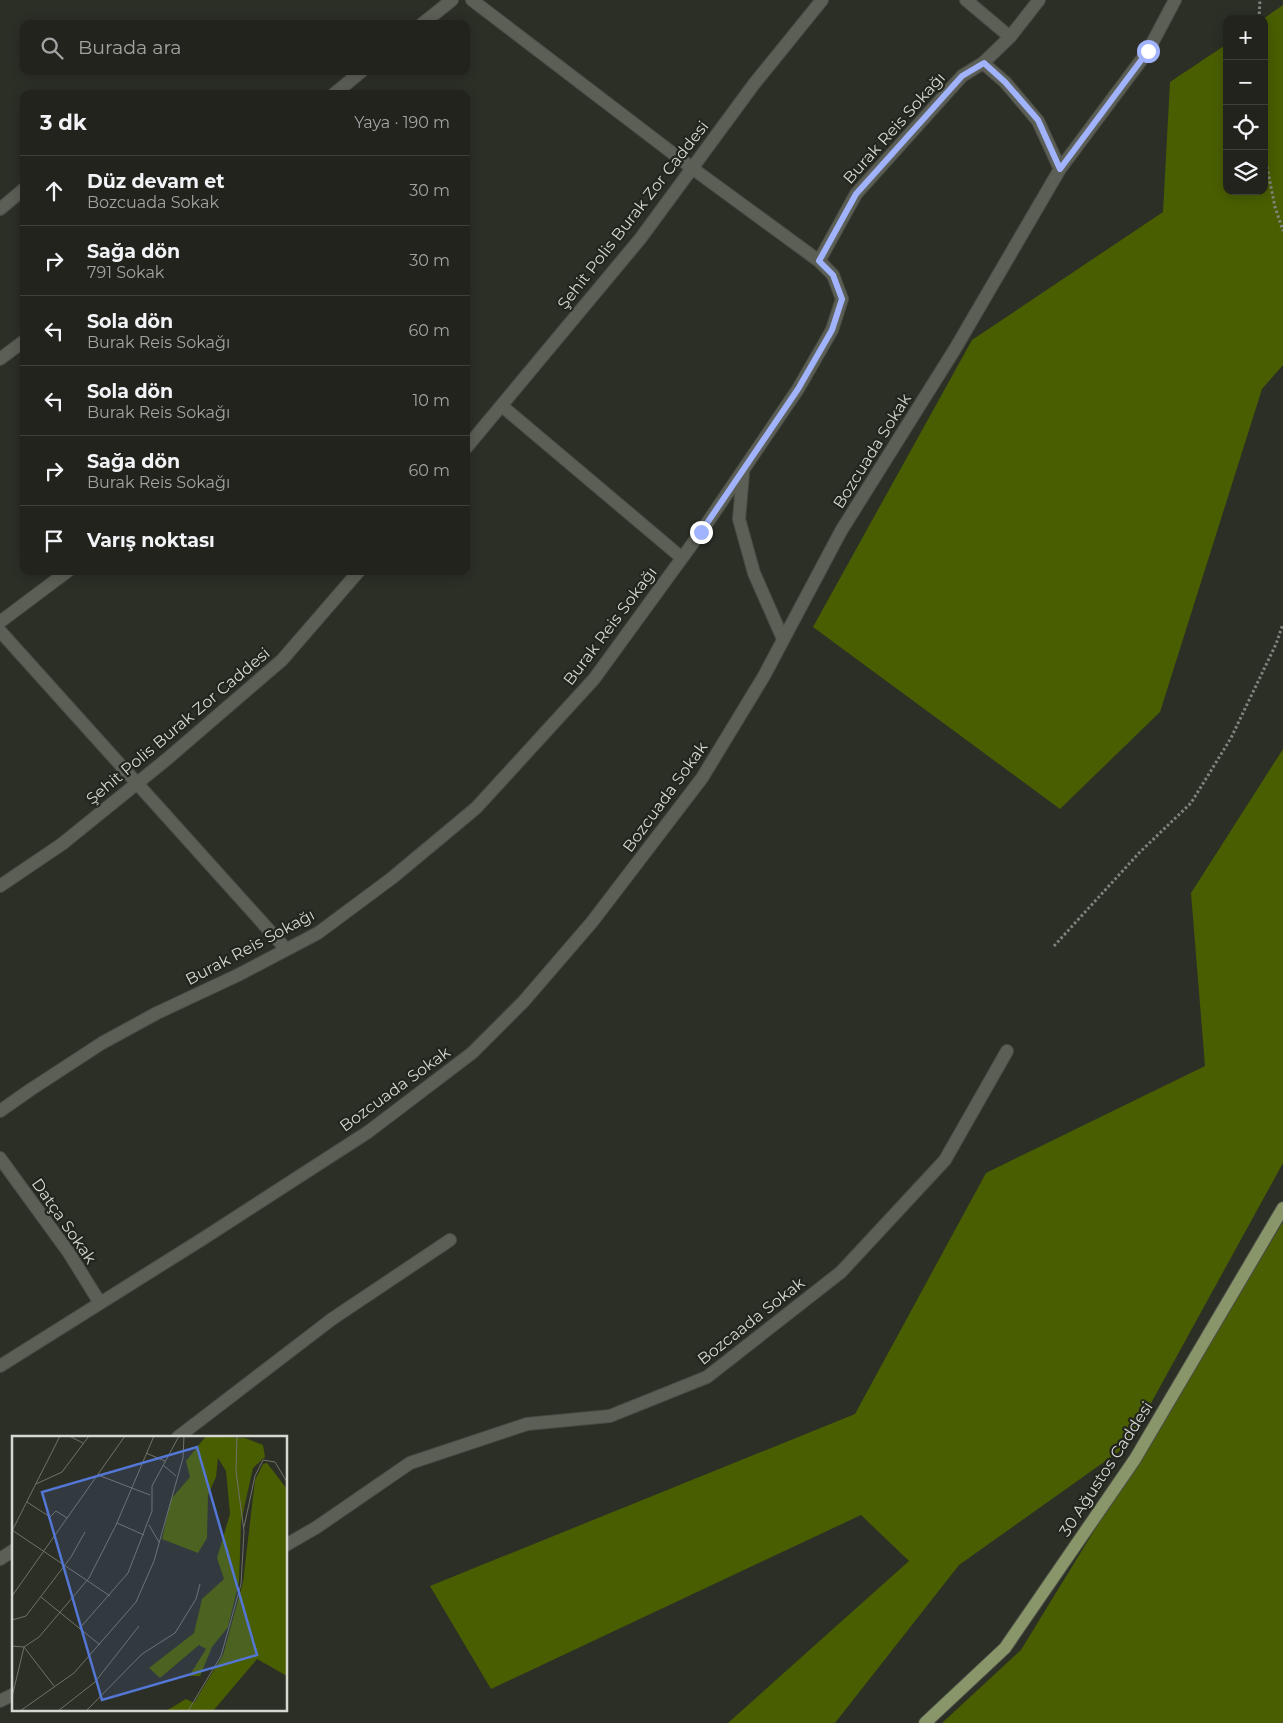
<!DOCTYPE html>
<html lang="tr">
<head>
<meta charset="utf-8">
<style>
	body { margin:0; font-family:Montserrat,sans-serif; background:#292b25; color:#f1f3f6 }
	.controls { position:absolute; right:15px; top:15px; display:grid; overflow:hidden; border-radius:10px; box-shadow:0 2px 12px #0003 }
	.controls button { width:45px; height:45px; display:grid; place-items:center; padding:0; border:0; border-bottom:1px solid #3e403b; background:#21231c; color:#f1f3f6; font:25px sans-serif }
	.stop { position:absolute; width:15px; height:15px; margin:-11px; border:4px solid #a1b3fd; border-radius:50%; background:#fff }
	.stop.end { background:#a1b3fd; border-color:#fff; box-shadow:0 1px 5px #0008 }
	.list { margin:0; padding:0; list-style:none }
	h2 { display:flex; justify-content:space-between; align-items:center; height:65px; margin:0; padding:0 20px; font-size:21px }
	h2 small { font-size:16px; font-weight:400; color:#a2a4a3 }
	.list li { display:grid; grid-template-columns:32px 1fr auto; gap:15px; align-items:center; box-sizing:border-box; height:70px; padding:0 20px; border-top:1px solid #3e403b }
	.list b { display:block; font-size:19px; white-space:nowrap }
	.list p { margin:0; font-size:16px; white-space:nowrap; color:#a2a4a3 }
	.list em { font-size:16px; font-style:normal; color:#a2a4a3 }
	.icon { flex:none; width:28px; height:28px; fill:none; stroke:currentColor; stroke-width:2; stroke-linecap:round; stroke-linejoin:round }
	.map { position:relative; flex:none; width:1283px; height:1723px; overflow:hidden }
	.search { position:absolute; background:#21231c; box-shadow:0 2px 12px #0003; left:20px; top:20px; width:450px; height:55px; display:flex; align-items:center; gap:12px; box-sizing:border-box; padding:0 18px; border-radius:10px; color:#a2a4a3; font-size:19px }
	.panel { position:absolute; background:#21231c; box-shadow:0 2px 12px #0003; left:20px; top:90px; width:450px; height:485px; border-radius:10px }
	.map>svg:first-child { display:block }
	.forest { fill:#495e00 }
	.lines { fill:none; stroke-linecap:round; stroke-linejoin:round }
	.minor-casing { stroke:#4a4d45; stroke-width:14 }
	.major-casing { stroke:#4a4d45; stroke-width:14 }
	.path { stroke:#82847d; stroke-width:3; stroke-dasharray:2.5 2.5; stroke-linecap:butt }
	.minor { stroke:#5c5f55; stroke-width:12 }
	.major { stroke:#88966a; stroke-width:12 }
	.route { stroke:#a1b3fd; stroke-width:6 }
	.labels { text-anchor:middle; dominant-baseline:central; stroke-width:4.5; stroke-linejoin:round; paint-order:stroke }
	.street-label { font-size:16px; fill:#d5d7d1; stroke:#22251d }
	.inset-road { fill:none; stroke:#70726a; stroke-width:1 }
	.view { fill:#5477d6; fill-opacity:0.15; stroke:#5477d6; stroke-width:2.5 }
	.inset-edge { fill:none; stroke:#d5d7d1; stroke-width:2.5 }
</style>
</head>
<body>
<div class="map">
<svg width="1283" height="1723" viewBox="0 0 1283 1723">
	<rect width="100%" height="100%" fill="#2c2f26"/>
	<!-- forest -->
	<path class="forest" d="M1283 5V365L1262 389 1160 712 1060 809 813 627 972 340 1163 212 1170 82 1227 44V191H1264L1263 19Z
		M1283 749V1163L1128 1445 959 1565 835 1723H728L909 1561 861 1515 491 1689 430 1586 855 1414 986 1173 1205 1066 1191 893Z
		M1283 1222V1723H942L1021 1650Z"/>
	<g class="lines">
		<!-- minor casing -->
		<g class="minor-casing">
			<path id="minor" d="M472 0 692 168 819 261
				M966 0 1010 37
				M422 24 452 0
				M983 63 1005 82 1038 121 1060 169
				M334 94 362 71
				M0 209 24 189
				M0 359 24 341
				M502 406 682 558
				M466 448 640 239 754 84 822 0
				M743 473 739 519 754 573 783 639
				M0 622 68 571
				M0 631 286 949
				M0 886 62 844 167 759 282 660 359 571
				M0 1111 30 1090 102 1043 157 1013 238 975 318 933 392 878 476 808 594 679 701 532 798 389 832 330 842 299 833 275 819 261 856 194 962 76 983 63 1010 37 1039 0
				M0 1158 69 1253 100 1303
				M0 1366 204 1238 368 1132 472 1053 524 1001 592 922 702 778 764 676 841 531 955 349 1060 169 1148 51 1175 0
				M178 1437 332 1319 450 1240
				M286 1545 317 1527 410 1463 527 1424 610 1416 707 1377 841 1272 945 1160 1007 1051
				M0 1559 14 1550
				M0 1701 14 1694"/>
		</g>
		<!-- major casing -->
		<g class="major-casing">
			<path id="major" d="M925 1723 1005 1648 1135 1459 1283 1208"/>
		</g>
		<!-- path -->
		<path class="path" d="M1259 19 1260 0
			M1264 152 1275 207 1283 231
			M1054 946 1139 853 1191 803 1231 738 1276 644 1283 624"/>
		<!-- minor -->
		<use href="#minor" class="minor"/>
		<!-- major -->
		<use href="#major" class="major"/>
	</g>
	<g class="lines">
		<!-- route -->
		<path class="route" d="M701 532 798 389 832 330 842 299 833 275 819 261 856 194 962 76 984 63 1005 82 1038 120 1060 169 1148 51"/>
	</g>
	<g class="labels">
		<!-- street labels -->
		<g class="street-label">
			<text transform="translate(894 128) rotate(-48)">Burak Reis Sokağı</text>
			<text transform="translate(633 215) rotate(-52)">Şehit Polis Burak Zor Caddesi</text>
			<text transform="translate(872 451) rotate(-58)">Bozcuada Sokak</text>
			<text transform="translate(610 626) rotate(-53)">Burak Reis Sokağı</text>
			<text transform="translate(178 726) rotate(-40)">Şehit Polis Burak Zor Caddesi</text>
			<text transform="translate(665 797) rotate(-54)">Bozcuada Sokak</text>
			<text transform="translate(250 947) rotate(-28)">Burak Reis Sokağı</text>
			<text transform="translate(395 1089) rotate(-36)">Bozcuada Sokak</text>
			<text transform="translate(64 1221) rotate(55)">Datça Sokak</text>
			<text transform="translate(751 1321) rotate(-38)">Bozcaada Sokak</text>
			<text transform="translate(1106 1469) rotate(-57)">30 Ağustos Caddesi</text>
		</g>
	</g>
	<!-- overview -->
	<g transform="translate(12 1436)">
		<rect width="275" height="275" fill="#2c2f26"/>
		<path d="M194 0 233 2 251 9 253 21 241 32 229 86 227 146 216 191 200 211 188 240H177L194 213 187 209 148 242 137 232 182 197 190 163 212 143 205 122 218 78 214 35 206 22 204 41 196 59 195 102 186 117 150 103 159 63 178 41 174 25ZM255 27 275 53V240L245 223 201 275H154L174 263 182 267 211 219 231 146 243 44 251 28Z" fill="#495e00"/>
		<path class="inset-road" d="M57 0 71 7M134 17 153 25M151 29 164 40M86 39 138 59M24 48 50 36 77 0M15 66 38 81 44 75 55 82M105 87 132 99M137 89 147 106M232 91 243 40 251 24 263 26 275 46M0 94 98 160M0 95 48 0M0 160 113 0M29 161 88 209M0 184 14 180 59 121 73 96M67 193 116 137 140 75V50L167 0M0 210 12 211 27 201 77 142 104 89 142 0M12 211 42 250M0 261 12 211M8 275 62 237 124 166 142 125 171 22 172 0M46 275 83 246 127 190M74 275 130 218 163 197 184 163 188 148M176 275 209 220 229 148 232 95 224 35 225 0"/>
		<path class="view" d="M185 11 245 219 90 264 30 56Z"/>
		<rect width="275" height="275" class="inset-edge"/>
	</g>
</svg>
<div class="controls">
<button>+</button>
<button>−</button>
<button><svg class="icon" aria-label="locate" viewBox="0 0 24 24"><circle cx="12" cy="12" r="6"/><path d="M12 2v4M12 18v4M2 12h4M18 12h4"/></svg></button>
<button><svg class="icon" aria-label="layers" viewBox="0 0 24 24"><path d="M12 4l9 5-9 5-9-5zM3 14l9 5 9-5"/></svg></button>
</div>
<div class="stop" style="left:1148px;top:51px"></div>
<div class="stop end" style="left:701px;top:532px"></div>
<div class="search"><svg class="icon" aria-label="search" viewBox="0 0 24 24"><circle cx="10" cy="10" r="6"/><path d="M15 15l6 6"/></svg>Burada ara</div>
<section class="panel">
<h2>3 dk<small>Yaya · 190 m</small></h2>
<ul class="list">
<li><svg class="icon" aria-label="ahead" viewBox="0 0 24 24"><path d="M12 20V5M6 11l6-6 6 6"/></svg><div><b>Düz devam et</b><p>Bozcuada Sokak</p></div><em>30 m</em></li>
<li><svg class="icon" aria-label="right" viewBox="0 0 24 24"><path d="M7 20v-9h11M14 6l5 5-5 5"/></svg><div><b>Sağa dön</b><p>791 Sokak</p></div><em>30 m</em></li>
<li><svg class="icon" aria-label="left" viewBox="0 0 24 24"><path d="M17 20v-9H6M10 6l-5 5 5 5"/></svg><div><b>Sola dön</b><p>Burak Reis Sokağı</p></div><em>60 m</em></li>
<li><svg class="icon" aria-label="left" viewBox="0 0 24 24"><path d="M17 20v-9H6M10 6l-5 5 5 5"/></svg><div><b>Sola dön</b><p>Burak Reis Sokağı</p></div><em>10 m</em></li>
<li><svg class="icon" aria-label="right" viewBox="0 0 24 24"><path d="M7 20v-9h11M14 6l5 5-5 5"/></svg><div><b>Sağa dön</b><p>Burak Reis Sokağı</p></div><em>60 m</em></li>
<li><svg class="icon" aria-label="arrive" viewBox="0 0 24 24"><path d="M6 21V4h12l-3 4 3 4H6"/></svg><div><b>Varış noktası</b></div></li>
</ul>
</section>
</div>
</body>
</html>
